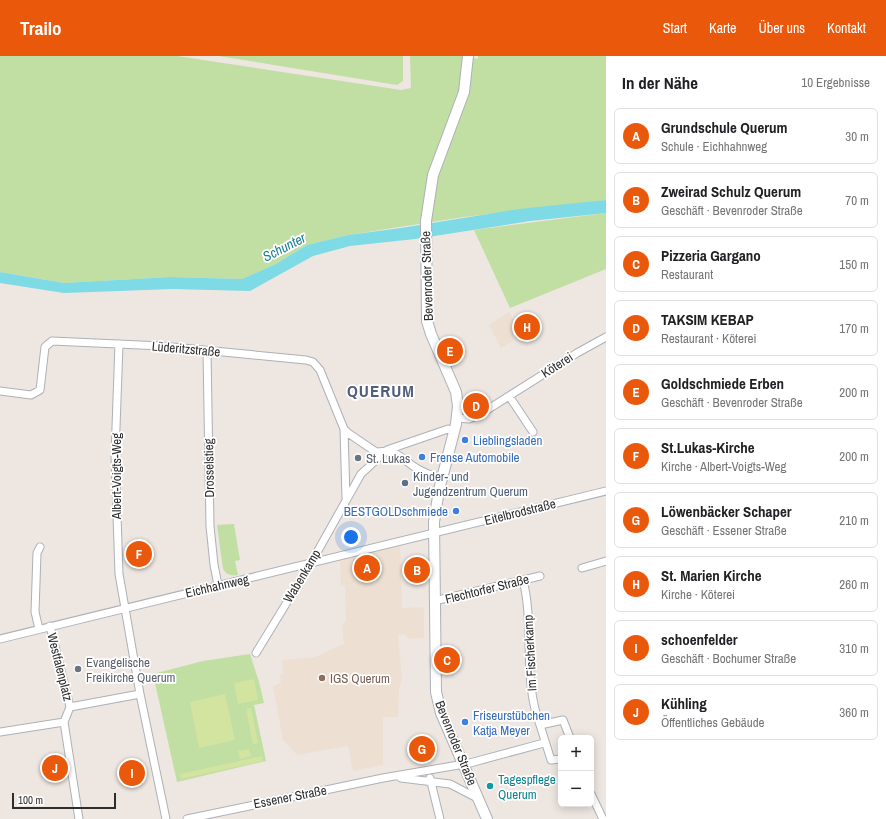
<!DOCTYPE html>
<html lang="de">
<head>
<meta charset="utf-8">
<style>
	body { margin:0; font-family:"Archivo Narrow",sans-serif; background:#f6f6f6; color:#202124 }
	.controls { position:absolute; right:12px; bottom:12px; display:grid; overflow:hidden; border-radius:6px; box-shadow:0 2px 10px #0003 }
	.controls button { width:36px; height:36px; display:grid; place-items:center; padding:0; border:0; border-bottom:1px solid #e0e0e0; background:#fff; color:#202124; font:20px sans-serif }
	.scale { position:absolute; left:12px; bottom:10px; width:104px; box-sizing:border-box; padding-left:4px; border:2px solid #2d2d2d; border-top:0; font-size:11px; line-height:14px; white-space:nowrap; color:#2d2d2d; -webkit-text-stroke:3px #fff; paint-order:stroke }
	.you { position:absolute; left:351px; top:481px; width:14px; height:14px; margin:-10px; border:3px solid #fff; border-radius:50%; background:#1a73e8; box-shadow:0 0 0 6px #1a73e833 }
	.badge { display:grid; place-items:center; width:26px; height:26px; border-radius:50%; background:#ea580c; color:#fff; font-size:13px; font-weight:700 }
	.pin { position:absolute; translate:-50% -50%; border:2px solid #fff; box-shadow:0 1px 4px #0006 }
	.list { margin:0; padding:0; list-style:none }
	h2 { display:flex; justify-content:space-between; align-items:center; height:52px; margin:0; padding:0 16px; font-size:17px }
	h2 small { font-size:13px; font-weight:400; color:#757577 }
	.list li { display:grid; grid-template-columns:26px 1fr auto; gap:12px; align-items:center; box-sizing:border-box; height:56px; margin:0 8px 8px; padding:0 8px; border:1px solid #e0e0e0; border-radius:6px }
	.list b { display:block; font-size:15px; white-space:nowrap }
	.list p { margin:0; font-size:13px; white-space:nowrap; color:#757577 }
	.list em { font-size:13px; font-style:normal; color:#757577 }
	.map { position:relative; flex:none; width:606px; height:763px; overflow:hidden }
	header { display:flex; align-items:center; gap:24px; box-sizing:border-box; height:56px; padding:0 20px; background:#ea580c; color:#fff }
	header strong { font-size:19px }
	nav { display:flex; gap:22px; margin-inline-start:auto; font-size:14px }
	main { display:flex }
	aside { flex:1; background:#fff }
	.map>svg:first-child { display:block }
	.education { fill:#ede0d3 }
	.green { fill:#c1dea3 }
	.pitch { fill:#d2e4a0 }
	.water { fill:#7edae5 }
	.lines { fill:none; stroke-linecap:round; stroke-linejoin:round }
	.minor-casing { stroke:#adb1b8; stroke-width:9 }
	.secondary-casing { stroke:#adb1b8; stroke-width:12 }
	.minor { stroke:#fff; stroke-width:7 }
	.secondary { stroke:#fff; stroke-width:10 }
	.shop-dot { fill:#3f7fe0; stroke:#fff; stroke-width:1.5 }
	.worship-dot { fill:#6b7280; stroke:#fff; stroke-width:1.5 }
	.service-dot { fill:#5c6f8a; stroke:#fff; stroke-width:1.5 }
	.education-dot { fill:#8d6e63; stroke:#fff; stroke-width:1.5 }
	.culture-dot { fill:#0f9aa8; stroke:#fff; stroke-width:1.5 }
	.labels { text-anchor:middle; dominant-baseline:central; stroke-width:3.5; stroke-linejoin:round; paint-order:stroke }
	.street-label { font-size:13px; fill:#2d2d2d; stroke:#fff }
	.shop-label { font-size:13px; fill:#366cbe; stroke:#fff; text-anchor:start }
	.worship-label { font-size:13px; fill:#5b616d; stroke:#fff; text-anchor:start }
	.service-label { font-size:13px; fill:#4e5e75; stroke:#fff; text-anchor:start }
	.education-label { font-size:13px; fill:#785e54; stroke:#fff; text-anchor:start }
	.culture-label { font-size:13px; fill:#0d838f; stroke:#fff; text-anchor:start }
	.water-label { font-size:14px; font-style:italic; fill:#1a7e94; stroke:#fff }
	.district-label { font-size:17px; font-weight:bold; letter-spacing:1px; fill:#515f7a; stroke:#fff }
</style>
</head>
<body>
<header>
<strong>Trailo</strong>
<nav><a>Start</a><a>Karte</a><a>Über uns</a><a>Kontakt</a></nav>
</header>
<main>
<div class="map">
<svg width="606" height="763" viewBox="0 0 606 763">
	<rect width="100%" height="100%" fill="#ede6e1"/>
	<!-- education -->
	<path class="education" d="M509 256 513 263V285L501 292 489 269Z
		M400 490 402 552 424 551V582L410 583 404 578 398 579 402 623 399 634 398 661H383V709L353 715 348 690 297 699 283 684 273 630 281 627 280 619H283L282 604 315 601 344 588 342 569 346 565 345 530H341L340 504Z"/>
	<!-- green -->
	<path class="green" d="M0 0H177L401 34 411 32 410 0H464L478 3V0H606V144L464 161 348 179 307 189 276 208 242 223 170 221 64 227 0 216Z
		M219 0H403V25L397 29Z
		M606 157V213L510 252 474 174Z
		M234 468 240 504 235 505 238 519C231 520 227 519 223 513L217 469Z
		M250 598 259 626 264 647 254 649 266 705 177 726 153 618 203 605Z"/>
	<!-- pitch -->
	<path class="pitch" d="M254 623 258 644 238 648 234 627Z
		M225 638 235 684 199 692 190 646Z
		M251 652 258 687 253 688 246 653Z
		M249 693 251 700 240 703 238 695Z
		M262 700 263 705 181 723 180 718Z"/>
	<!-- water -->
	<path class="water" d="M606 144V157L530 165 415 183 350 190 313 200 250 235 173 233 64 237 0 227V216L64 227 170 221 242 223 276 208 307 189 348 179 401 172 519 153Z"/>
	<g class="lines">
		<!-- minor casing -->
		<g class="minor-casing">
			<path id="minor" d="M119 288 115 399 119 518 140 638 166 763
				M207 295 210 470 214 509 218 529
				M0 335 31 339 40 334 45 291 52 285 162 290 306 304 313 306 320 314 344 373 348 377 376 396C401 392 404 408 424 416 429 419 436 420 442 422
				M509 340 533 376
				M458 362 469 363 479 359 577 297 606 281
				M344 373 346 442
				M582 512 606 505
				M523 524C535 572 522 622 540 669
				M434 545 540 520
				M50 570 70 651 64 666 79 763
				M39 573 35 556 37 497 40 491
				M0 583 606 435
				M256 597 311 507 361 418 387 394 448 373 455 375
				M70 651 140 638
				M0 676 64 666
				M561 703 551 704 540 669 563 664 570 682
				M401 722 450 728 477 742
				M430 722 440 763
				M591 738 603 763
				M187 763 383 722 470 707 544 687"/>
		</g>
		<!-- secondary casing -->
		<g class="secondary-casing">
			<path id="secondary" d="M468 0 464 36 433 119 426 165 427 265 431 278 456 336 458 350 456 368 439 434 434 466 436 636 441 657 487 763"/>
		</g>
		<!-- minor -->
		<use href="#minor" class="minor"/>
		<!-- secondary -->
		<use href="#secondary" class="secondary"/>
	</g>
	<!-- markers -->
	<g class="shop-dot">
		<circle cx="465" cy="384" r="4"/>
		<circle cx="422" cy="401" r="4"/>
		<circle cx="456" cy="455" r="4"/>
		<circle cx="465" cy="666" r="4"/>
	</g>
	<g class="worship-dot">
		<circle cx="358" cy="402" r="4"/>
		<circle cx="78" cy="613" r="4"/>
	</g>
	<circle class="service-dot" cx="405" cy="427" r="4"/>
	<circle class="education-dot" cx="322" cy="622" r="4"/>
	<circle class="culture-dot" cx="490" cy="730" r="4"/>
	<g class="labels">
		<!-- street labels -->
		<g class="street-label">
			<text transform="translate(427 220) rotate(-92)">Bevenroder Straße</text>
			<text transform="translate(186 293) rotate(5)">Lüderitzstraße</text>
			<text transform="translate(557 309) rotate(-33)">Köterei</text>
			<text transform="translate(209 412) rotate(-91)">Drosselstieg</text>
			<text transform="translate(116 420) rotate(-90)">Albert-Voigts-Weg</text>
			<text transform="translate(520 456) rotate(-14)">Eitelbrodstraße</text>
			<text transform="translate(302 520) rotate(-59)">Wabenkamp</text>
			<text transform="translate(217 530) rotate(-13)">Eichhahnweg</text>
			<text transform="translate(487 533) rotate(-14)">Flechtorfer Straße</text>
			<text transform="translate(530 597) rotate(-93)">Im Fischerkamp</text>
			<text transform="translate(60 611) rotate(76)">Westfalenplatz</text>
			<text transform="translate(456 687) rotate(68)">Bevenroder Straße</text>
			<text transform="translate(290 741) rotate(-11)">Essener Straße</text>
		</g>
		<!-- shop labels -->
		<g class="shop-label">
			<text x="473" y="384">Lieblingsladen</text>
			<text x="430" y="401">Frense Automobile</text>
			<text x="448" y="455" text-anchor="end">BESTGOLDschmiede</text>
			<text x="473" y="659">Friseurstübchen<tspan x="473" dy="15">Katja Meyer</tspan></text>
		</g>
		<!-- worship labels -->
		<g class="worship-label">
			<text x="366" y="402">St. Lukas</text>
			<text x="86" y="606">Evangelische<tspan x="86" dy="15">Freikirche Querum</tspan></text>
		</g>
		<!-- service labels -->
		<g class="service-label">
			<text x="413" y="420">Kinder- und<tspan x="413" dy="15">Jugendzentrum Querum</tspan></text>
		</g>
		<!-- education labels -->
		<g class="education-label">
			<text x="330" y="622">IGS Querum</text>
		</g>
		<!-- culture labels -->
		<g class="culture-label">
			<text x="498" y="723">Tagespflege<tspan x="498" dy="15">Querum</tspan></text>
		</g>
		<!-- water labels -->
		<g class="water-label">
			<text transform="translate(284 191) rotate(-27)">Schunter</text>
		</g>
		<!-- district labels -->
		<g class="district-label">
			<text x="381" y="334">QUERUM</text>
		</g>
	</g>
</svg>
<div class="controls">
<button>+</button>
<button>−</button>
</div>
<div class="scale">100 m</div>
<div class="you"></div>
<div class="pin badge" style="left:367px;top:512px">A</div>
<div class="pin badge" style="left:417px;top:514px">B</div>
<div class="pin badge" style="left:447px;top:604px">C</div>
<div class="pin badge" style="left:476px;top:350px">D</div>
<div class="pin badge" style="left:450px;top:295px">E</div>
<div class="pin badge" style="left:139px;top:498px">F</div>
<div class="pin badge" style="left:422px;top:693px">G</div>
<div class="pin badge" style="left:527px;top:271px">H</div>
<div class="pin badge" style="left:132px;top:717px">I</div>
<div class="pin badge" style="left:55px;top:712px">J</div>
</div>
<aside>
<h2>In der Nähe<small>10 Ergebnisse</small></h2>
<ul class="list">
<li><span class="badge">A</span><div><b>Grundschule Querum</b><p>Schule · Eichhahnweg</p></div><em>30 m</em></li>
<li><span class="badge">B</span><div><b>Zweirad Schulz Querum</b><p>Geschäft · Bevenroder Straße</p></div><em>70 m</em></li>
<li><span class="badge">C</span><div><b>Pizzeria Gargano</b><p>Restaurant</p></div><em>150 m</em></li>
<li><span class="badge">D</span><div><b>TAKSIM KEBAP</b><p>Restaurant · Köterei</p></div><em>170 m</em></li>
<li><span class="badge">E</span><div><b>Goldschmiede Erben</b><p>Geschäft · Bevenroder Straße</p></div><em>200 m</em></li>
<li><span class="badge">F</span><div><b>St.Lukas-Kirche</b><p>Kirche · Albert-Voigts-Weg</p></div><em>200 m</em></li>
<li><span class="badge">G</span><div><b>Löwenbäcker Schaper</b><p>Geschäft · Essener Straße</p></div><em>210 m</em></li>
<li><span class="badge">H</span><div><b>St. Marien Kirche</b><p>Kirche · Köterei</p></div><em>260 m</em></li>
<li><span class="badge">I</span><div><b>schoenfelder</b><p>Geschäft · Bochumer Straße</p></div><em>310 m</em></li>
<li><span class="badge">J</span><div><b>Kühling</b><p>Öffentliches Gebäude</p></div><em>360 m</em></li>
</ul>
</aside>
</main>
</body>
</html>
